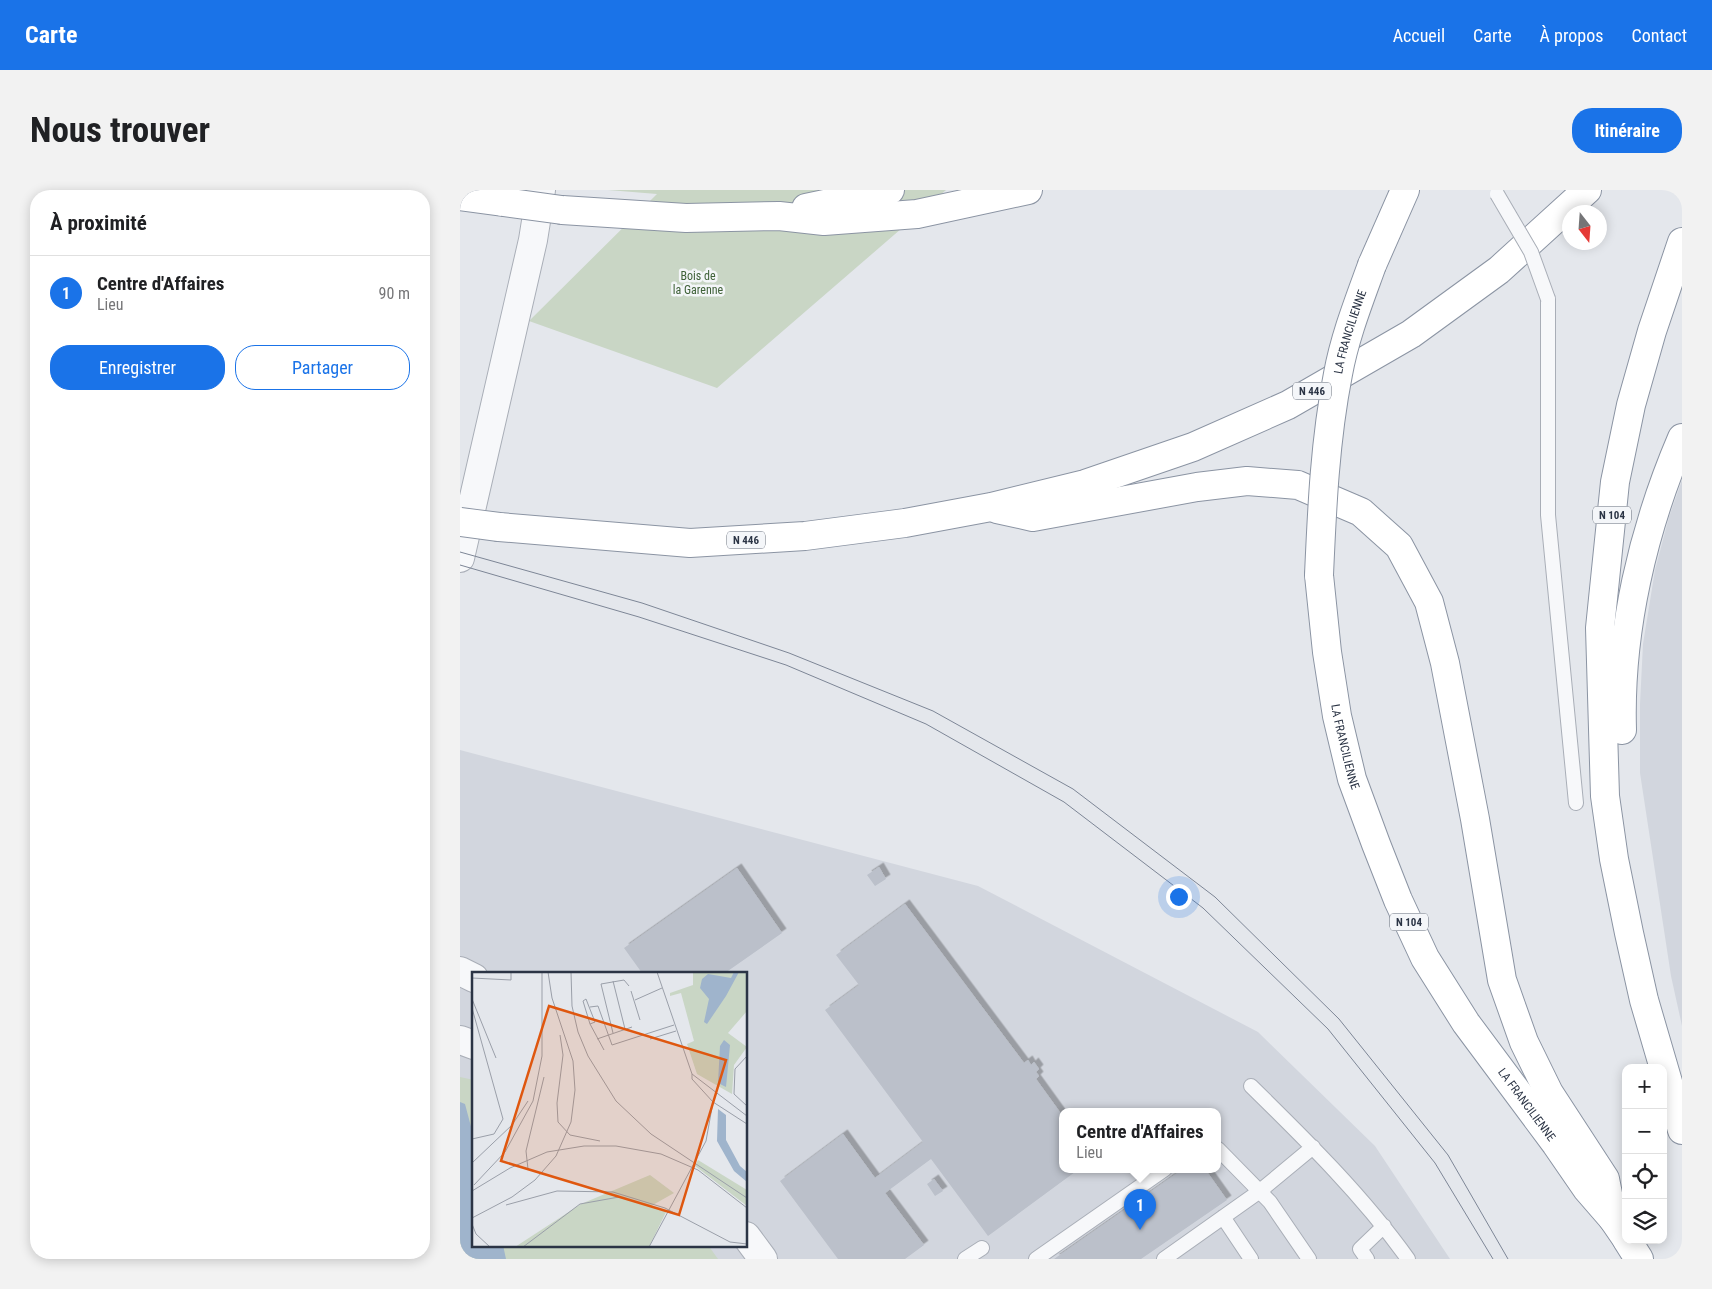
<!DOCTYPE html>
<html lang="fr">
<head>
<meta charset="utf-8">
<style>
	body { margin:0; font-family:"Roboto Condensed",sans-serif; background:#f2f2f2; color:#202124 }
	.controls { position:absolute; right:15px; bottom:15px; display:grid; overflow:hidden; border-radius:10px; box-shadow:0 2px 12px #0003 }
	.controls button { width:45px; height:45px; display:grid; place-items:center; padding:0; border:0; border-bottom:1px solid #e0e0e0; background:#fff; color:#202124; font:25px sans-serif }
	.compass { position:absolute; left:1102px; top:15px; width:45px; height:45px; border-radius:50%; background:#fff; box-shadow:0 2px 12px #0003; rotate:163deg }
	.you { position:absolute; left:718px; top:706px; width:18px; height:18px; margin:-12px; border:4px solid #fff; border-radius:50%; background:#1a73e8; box-shadow:0 0 0 8px #1a73e833 }
	.badge { display:grid; place-items:center; width:32px; height:32px; border-radius:50%; background:#1a73e8; color:#fff; font-size:16px; font-weight:700 }
	.pin { position:absolute; translate:-50% -41px; filter:drop-shadow(0 1px 2px #0008) }
	.pin::after { content:''; position:absolute; top:26px; width:18px; height:15px; background:inherit; clip-path:polygon(0 0,100% 0,50% 100%) }
	.popup { position:absolute; left:599px; top:918px; width:162px; height:65px; box-sizing:border-box; display:grid; place-content:center; border-radius:10px; background:#fff; filter:drop-shadow(0 1px 4px #0005); font-size:16px; white-space:nowrap; color:#757577 }
	.popup b { font-size:19px; color:#202124 }
	.popup::after { content:''; position:absolute; left:50%; top:100%; margin-left:-10px; border:10px solid transparent; border-top-color:#fff }
	.list { margin:0; padding:0; list-style:none }
	h2 { display:flex; justify-content:space-between; align-items:center; height:65px; margin:0; padding:0 20px; font-size:21px }
	h2 small { font-size:16px; font-weight:400; color:#757577 }
	.list li { display:grid; grid-template-columns:32px 1fr auto; gap:15px; align-items:center; box-sizing:border-box; height:75px; padding:0 20px; border-top:1px solid #e0e0e0 }
	.list b { display:block; font-size:19px; white-space:nowrap }
	.list p { margin:0; font-size:16px; white-space:nowrap; color:#757577 }
	.list em { font-size:16px; font-style:normal; color:#757577 }
	.actions { display:flex; gap:10px; padding:15px 20px }
	.actions a { flex:1; padding:11px 0; border:1px solid #1a73e8; border-radius:20px; text-align:center; font-size:18px; color:#1a73e8 }
	.actions .main { background:#1a73e8; color:#fff }
	.icon { flex:none; width:28px; height:28px; fill:none; stroke:currentColor; stroke-width:2; stroke-linecap:round; stroke-linejoin:round }
	.map { position:relative; flex:none; width:1222px; height:1069px; overflow:hidden; border-radius:20px }
	header { display:flex; align-items:center; gap:30px; box-sizing:border-box; height:70px; padding:0 25px; background:#1a73e8; color:#fff }
	header strong { font-size:24px }
	nav { display:flex; gap:28px; margin-inline-start:auto; font-size:18px }
	.intro { display:flex; align-items:center; justify-content:space-between; box-sizing:border-box; height:120px; padding:0 30px }
	h1 { margin:0; font-size:35px }
	.button { padding:12px 22px; border-radius:20px; background:#1a73e8; color:#fff; font-size:18px; font-weight:700 }
	main { display:flex; gap:30px; padding:0 30px }
	aside { flex:1; background:#fff; border-radius:20px; box-shadow:0 2px 12px #0003 }
	.map>svg:first-child { display:block }
	.built { fill:#d2d6de; fill-rule:evenodd }
	.green { fill:#c9d6c5 }
	.water { fill:#9fb4cc }
	.building { fill:#bbc0ca; filter:url(#shadow) }
	.lines { fill:none; stroke-linecap:round; stroke-linejoin:round }
	.service-casing { stroke:#a9aeb7; stroke-width:16 }
	.minor-casing { stroke:#a9aeb7; stroke-width:30 }
	.trunk-casing { stroke:#8b94a3; stroke-width:30 }
	.service { stroke:#f7f8fa; stroke-width:14 }
	.minor { stroke:#f7f8fa; stroke-width:28 }
	.trunk { stroke:#fff; stroke-width:28 }
	.tram { stroke:#7d8696; stroke-width:1 }
	.service-bridge-casing { stroke:#a9aeb7; stroke-width:16; stroke-linecap:butt }
	.trunk-bridge-casing { stroke:#8b94a3; stroke-width:30; stroke-linecap:butt }
	.service-bridge { stroke:#f7f8fa; stroke-width:14 }
	.trunk-bridge { stroke:#fff; stroke-width:28 }
	.labels { text-anchor:middle; dominant-baseline:central; stroke-width:5; stroke-linejoin:round; paint-order:stroke }
	.shield { fill:#f4f6f9; stroke:#676e7b; stroke-width:1 }
	.shield-label { font-size:11px; font-weight:bold; fill:#2b3445 }
	.park-label { font-size:12px; fill:#3f6138; stroke:#f4f6f9 }
	.street-label { font-size:12px; fill:#2b3445; stroke:#f4f6f9 }
	.inset-road { fill:none; stroke:#9a9fa9; stroke-width:1 }
	.view { fill:#df570f; fill-opacity:0.15; stroke:#df570f; stroke-width:2.5 }
	.inset-edge { fill:none; stroke:#2b3445; stroke-width:2.5 }
</style>
</head>
<body>
<header>
<strong>Carte</strong>
<nav><a>Accueil</a><a>Carte</a><a>À propos</a><a>Contact</a></nav>
</header>
<div class="intro"><h1>Nous trouver</h1><a class="button">Itinéraire</a></div>
<main>
<aside>
<h2>À proximité<small></small></h2>
<ul class="list">
<li><span class="badge">1</span><div><b>Centre d'Affaires</b><p>Lieu</p></div><em>90 m</em></li>
</ul>
<div class="actions"><a class="main">Enregistrer</a><a>Partager</a></div>
</aside>
<div class="map">
<svg width="1222" height="1069" viewBox="0 0 1222 1069">
	<defs>
		<filter id="shadow"><feDropShadow dx="4.5" dy="-4.5" stdDeviation="0" flood-color="#0004"/></filter>
	</defs>
	<rect width="100%" height="100%" fill="#e4e7ec"/>
	<!-- built -->
	<path class="built" d="M1222 290V836L1211 786 1180 583V514L1183 454 1195 380 1209 327Z
		M0 560 518 696 798 842 915 956 990 1069H0ZM14 783H286V1055H14ZM602 921H758V979H602Z"/>
	<!-- green -->
	<path class="green" d="M148 0H486L257 198 69 131 197 4Z
		M0 887 14 890V1055H248L258 1069H0Z"/>
	<!-- water -->
	<path class="water" d="M0 912 5 914 14 948V1055H43L46 1069H0Z"/>
	<!-- building -->
	<path class="building" d="M419 677 426 689 415 696 407 685Z
		M277 678 322 743 265 783H182L164 758Z
		M445 714 564 873 568 870 571 875 574 872 579 879 576 882 579 886 576 889 602 925V979H619L528 1046 471 969 425 1003 464 1055 445 1069H378L320 991 383 944 415 988 463 952 365 820 399 795 376 765Z
		M723 979H745L767 1010 681 1069H594Z
		M474 989 483 1001 475 1006 467 994Z"/>
	<g class="lines">
		<!-- service casing -->
		<g class="service-casing">
			<path id="service" d="M1088 109V325L1116 613
				M791 896C847 951 903 1006 948 1069
				M758 959 810 1012 849 1069
				M763 1027 791 1069
				M505 1069 522 1058
				M576 1069 705 979
				M704 1069 800 1001 853 957
				M907 1069 900 1059 924 1036"/>
		</g>
		<!-- minor casing -->
		<g class="minor-casing">
			<path id="minor" d="M0 368 73 50 81 0
				M0 781 14 788
				M0 850 14 855
				M286 1046 303 1069"/>
		</g>
		<!-- trunk casing -->
		<g class="trunk-casing">
			<g id="trunk">
				<path d="M0 6 43 12"/>
				<path d="M346 18 430 0"/>
				<path d="M102 20 226 28 319 26 364 31 457 24 568 0"/>
				<path d="M1222 52 1192 141 1171 215 1155 292 1140 438 1145 606 1154 669 1169 743 1184 810 1222 940"/>
				<path d="M912 75 945 0"/>
				<path d="M537 319 573 327 737 297 787 291 838 295 901 322 939 356 969 412 985 473 1015 629 1042 790 1064 852 1089 903 1145 989 1153 1029"/>
				<path d="M39 337 230 353 345 346 445 333 531 317 625 294 733 257 828 215 951 144 1039 80 1127 0"/>
				<path id="s1" d="M859 385 867 462 877 526 892 589 916 654 938 710 965 768 1006 833 1096 954 1127 999 1153 1029 1166 1048"/>
				<path d="M1162 540C1159 441 1183 339 1222 248"/>
				<path d="M1167 1050 1179 1069"/>
			</g>
		</g>
		<!-- service -->
		<use href="#service" class="service"/>
		<!-- minor -->
		<use href="#minor" class="minor"/>
		<!-- trunk -->
		<use href="#trunk" class="trunk"/>
		<!-- tram -->
		<path class="tram" d="M0 362 182 413 329 463 473 521 613 599 755 707 879 829 988 965 1048 1069
			M0 375 179 427 326 475 466 534 604 612 743 718 868 839 975 973 1033 1069"/>
		<!-- service-bridge casing -->
		<g class="service-bridge-casing">
			<path id="service-bridge" d="M1037 4 1071 62 1088 109"/>
		</g>
		<!-- trunk-bridge casing -->
		<g class="trunk-bridge-casing">
			<g id="trunk-bridge">
				<path d="M43 12 102 20"/>
				<path d="M0 332 39 337"/>
				<path id="s2" d="M859 385C862 317 865 250 878 184 885 146 899 111 912 75"/>
			</g>
		</g>
		<!-- service-bridge -->
		<use href="#service-bridge" class="service-bridge"/>
		<!-- trunk-bridge -->
		<use href="#trunk-bridge" class="trunk-bridge"/>
	</g>
	<g class="labels">
		<!-- shield labels -->
		<g class="shield">
			<rect x="833" y="192.5" width="38" height="17" rx="4"/>
			<rect x="1133" y="316.5" width="38" height="17" rx="4"/>
			<rect x="267" y="341.5" width="38" height="17" rx="4"/>
			<rect x="930" y="723.5" width="38" height="17" rx="4"/>
		</g>
		<g class="shield-label">
			<text x="852" y="201">N 446</text>
			<text x="1152" y="325">N 104</text>
			<text x="286" y="350">N 446</text>
			<text x="949" y="732">N 104</text>
		</g>
		<!-- park labels -->
		<g class="park-label">
			<text x="238" y="86">Bois de<tspan x="238" dy="14">la Garenne</tspan></text>
		</g>
		<!-- street labels -->
		<g class="street-label">
			<text stroke="none"><textPath href="#s2" startOffset="246">LA FRANCILIENNE</textPath></text>
			<text stroke="none"><textPath href="#s1" startOffset="174">LA FRANCILIENNE</textPath></text>
			<text stroke="none"><textPath href="#s1" startOffset="579">LA FRANCILIENNE</textPath></text>
		</g>
	</g>
	<!-- overview -->
	<g transform="translate(12 782)">
		<rect width="275" height="275" fill="#e4e7ec"/>
		<path d="M221 0H275V39L256 61 275 75 262 93 260 122 225 102 215 72 222 69 209 21 198 24V21L221 13ZM226 188 275 218V234L223 194ZM178 203 202 221 179 234 194 240 177 275H43L109 232Z" fill="#c9d6c5"/>
		<path d="M262 0H267L254 24 235 52 232 50 237 27 228 16 230 7 236 2 259 6ZM252 68 258 73 254 115 246 111 248 74ZM246 137 254 143V168L268 194 275 200V210L262 199 245 169Z" fill="#9fb4cc"/>
		<path class="inset-road" d="M99 0 100 34 106 60 116 84 144 129 179 162 275 226M185 0 220 102 275 144M0 6 39 8V0M141 9 153 57M159 19 168 48M0 27 24 86M163 28 190 16M118 35 126 34 140 73 202 53M0 36 31 147 22 162 0 167M118 52 123 50 114 27 111 29 118 52 132 78M141 61 129 12 152 8 157 14M88 63 91 83 85 131 86 150 98 163 128 169M125 67 160 55M178 67 204 59M275 84 263 97 262 122 275 134M220 102V107L241 130 275 152M0 191 40 153 56 129M56 197 54 179 72 105M2 213 33 180 61 129 70 84V0M0 219 38 196 75 180 112 174H144L189 182 226 198 275 236M34 233 85 219 141 220 193 236 258 270 275 272M0 246 40 225 63 208 84 184 99 150 103 118 101 89 80 26 76 0M0 252 4 262 18 275M51 275 108 232 147 225M177 275 234 169 241 130"/>
		<path class="view" d="M77 34 254 88 207 243 29 189Z"/>
		<rect width="275" height="275" class="inset-edge"/>
	</g>
</svg>
<div class="controls">
<button>+</button>
<button>−</button>
<button><svg class="icon" aria-label="locate" viewBox="0 0 24 24"><circle cx="12" cy="12" r="6"/><path d="M12 2v4M12 18v4M2 12h4M18 12h4"/></svg></button>
<button><svg class="icon" aria-label="layers" viewBox="0 0 24 24"><path d="M12 4l9 5-9 5-9-5zM3 14l9 5 9-5"/></svg></button>
</div>
<svg class="compass" viewBox="-18 -18 36 36"><path d="M0-13l5 13h-10z" fill="#e53935"/><path d="M0 13l5-13h-10z" fill="#757577"/></svg>
<div class="you"></div>
<div class="pin badge" style="left:680px;top:1040px">1</div>
<div class="popup"><b>Centre d'Affaires</b>Lieu</div>
</div>
</main>
</body>
</html>
